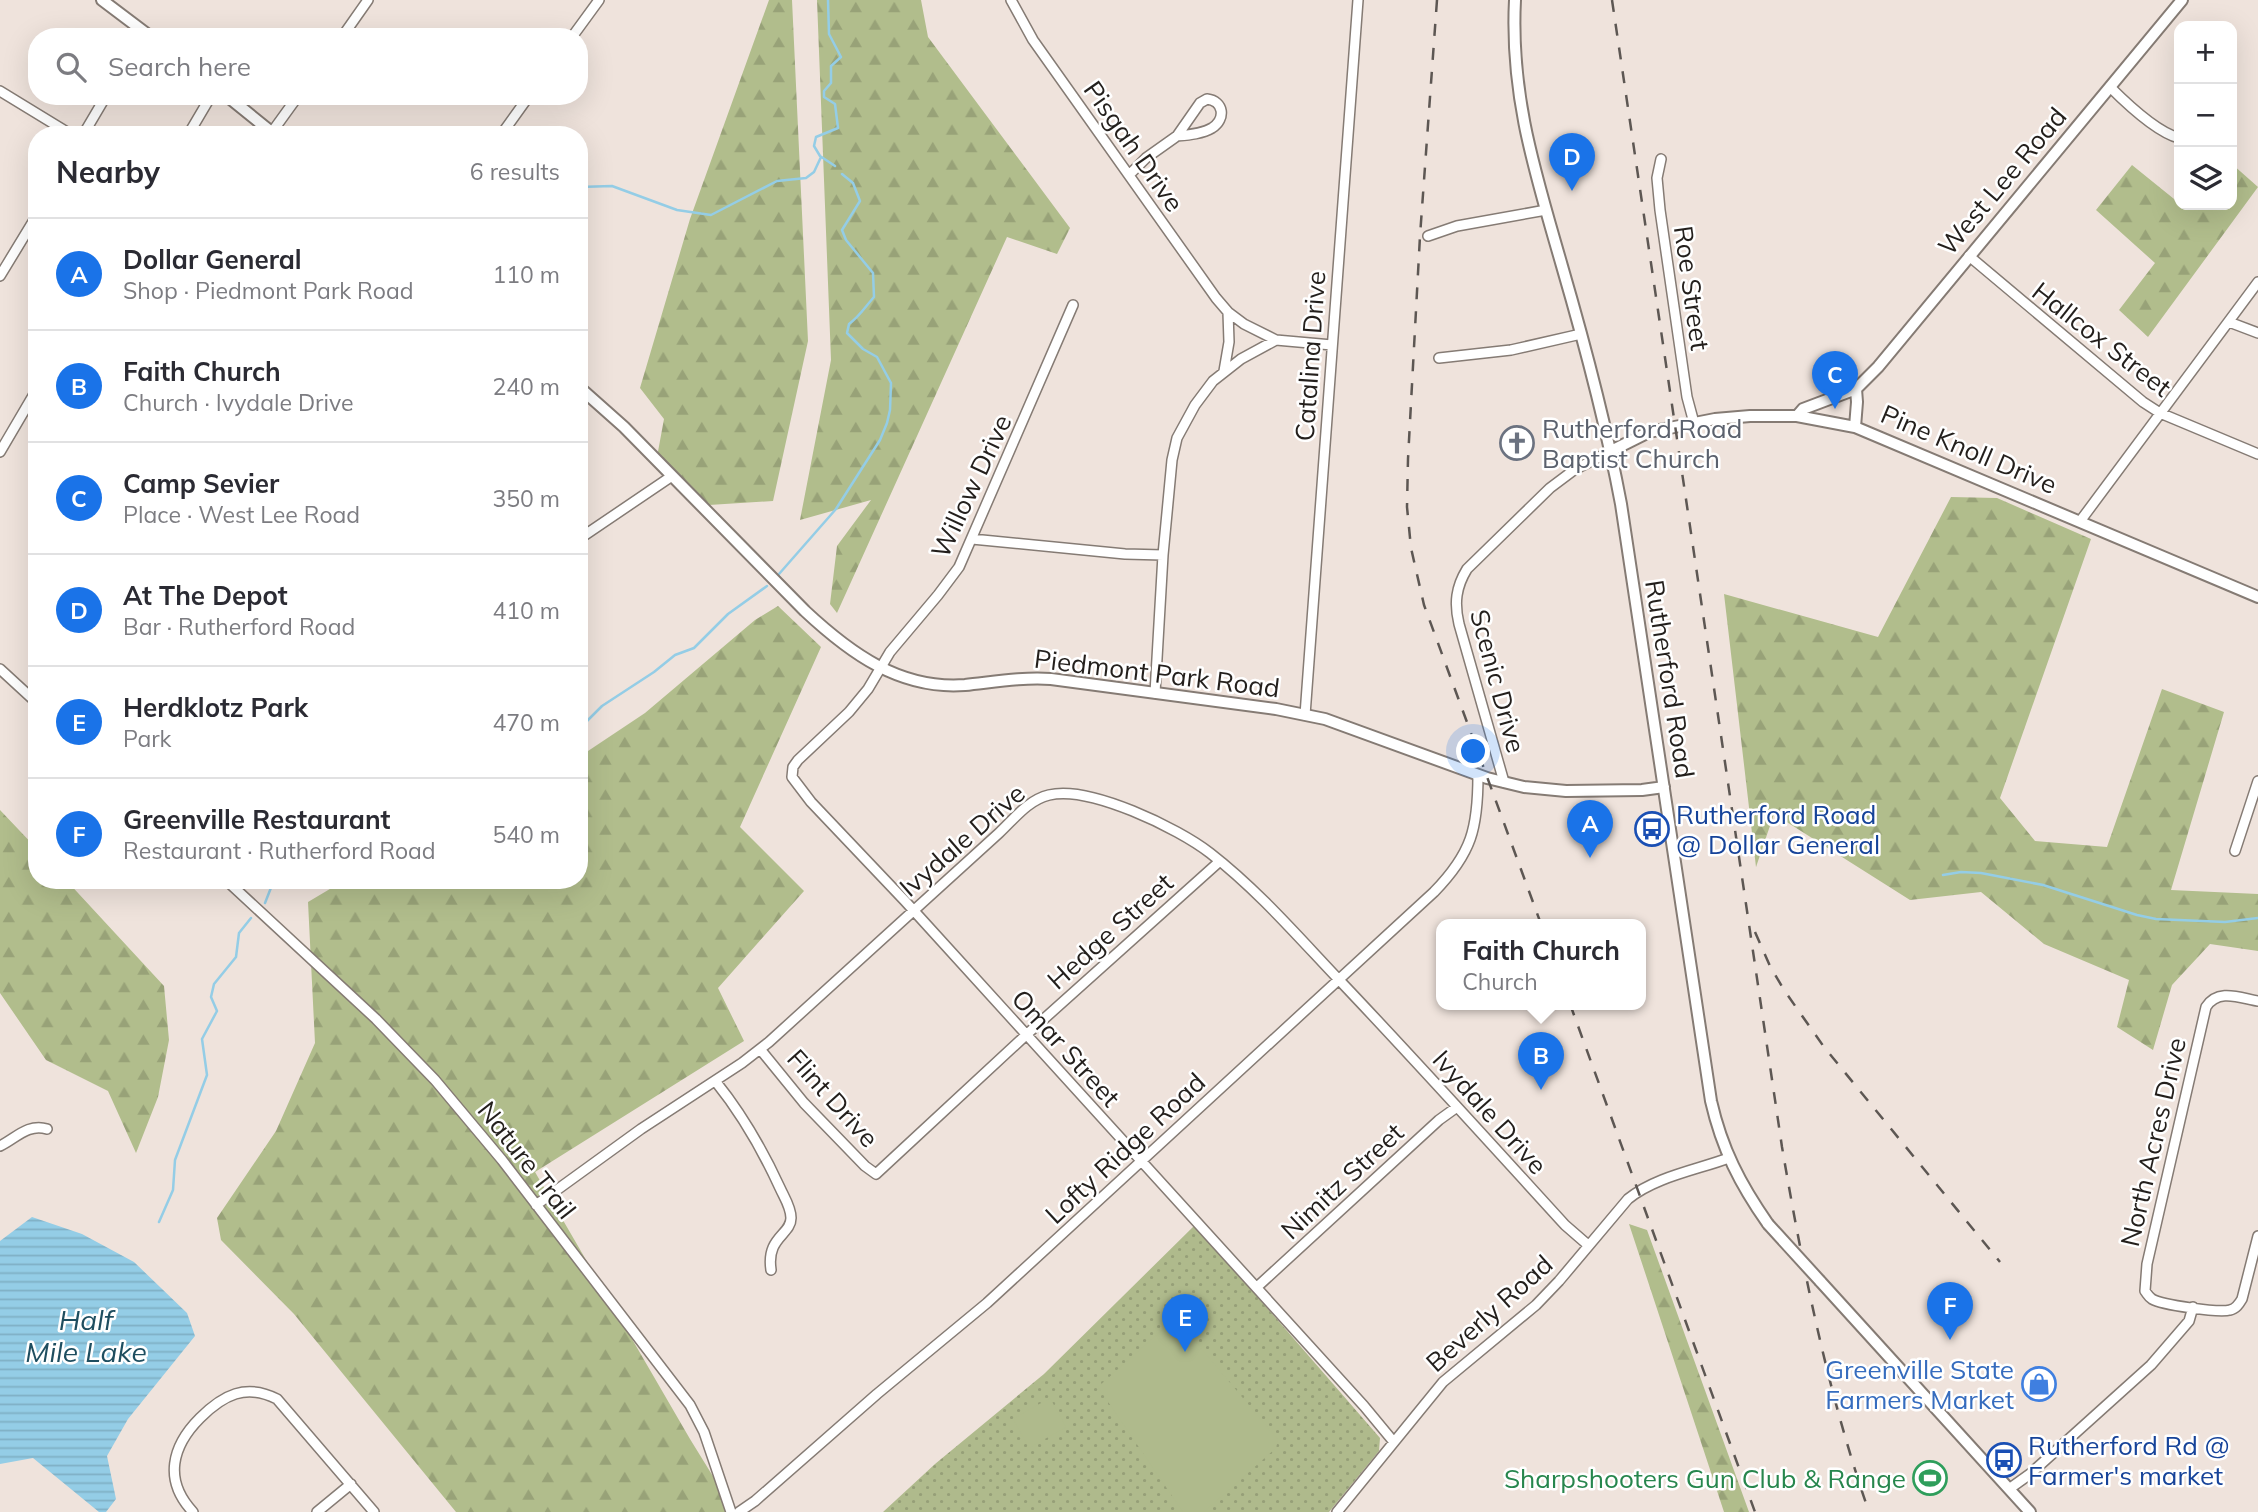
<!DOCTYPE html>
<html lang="en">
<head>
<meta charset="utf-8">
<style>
	body { margin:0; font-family:Mulish,sans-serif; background:#f2f2f3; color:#2b2b33 }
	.controls { position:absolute; right:21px; top:21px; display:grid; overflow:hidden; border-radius:14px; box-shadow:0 7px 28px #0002 }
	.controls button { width:63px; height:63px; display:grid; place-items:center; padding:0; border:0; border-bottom:2px solid #e1e1e2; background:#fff; color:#2b2b33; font:35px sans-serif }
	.you { position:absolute; left:1474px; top:752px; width:24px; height:24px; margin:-18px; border:5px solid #fff; border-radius:50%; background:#1a73e8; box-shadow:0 0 0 10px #1a73e833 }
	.badge { display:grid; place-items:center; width:46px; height:46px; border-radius:50%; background:#1a73e8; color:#fff; font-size:23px; font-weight:700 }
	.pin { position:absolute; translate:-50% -58px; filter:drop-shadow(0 2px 4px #0008) }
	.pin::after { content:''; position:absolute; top:37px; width:24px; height:21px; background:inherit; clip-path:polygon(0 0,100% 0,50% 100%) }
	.popup { position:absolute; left:1436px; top:919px; width:210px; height:91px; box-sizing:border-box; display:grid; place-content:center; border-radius:14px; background:#fff; filter:drop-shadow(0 2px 5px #0005); font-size:23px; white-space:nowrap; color:#7c7c81 }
	.popup b { font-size:26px; color:#2b2b33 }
	.popup::after { content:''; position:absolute; left:50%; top:100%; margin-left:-14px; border:14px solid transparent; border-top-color:#fff }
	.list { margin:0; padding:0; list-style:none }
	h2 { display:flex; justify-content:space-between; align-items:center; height:91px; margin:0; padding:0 28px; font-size:30px }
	h2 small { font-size:23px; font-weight:400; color:#7c7c81 }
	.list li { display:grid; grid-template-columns:46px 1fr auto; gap:21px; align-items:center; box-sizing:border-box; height:112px; padding:0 28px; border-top:2px solid #e1e1e2 }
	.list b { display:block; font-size:26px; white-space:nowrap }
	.list p { margin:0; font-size:23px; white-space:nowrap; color:#7c7c81 }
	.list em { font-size:23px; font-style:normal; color:#7c7c81 }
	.icon { flex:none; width:38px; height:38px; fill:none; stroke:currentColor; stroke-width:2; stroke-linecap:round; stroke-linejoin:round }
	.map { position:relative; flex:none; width:2258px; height:1512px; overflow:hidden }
	.search { position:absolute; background:#fff; box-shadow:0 7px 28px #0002; left:28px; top:28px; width:560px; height:77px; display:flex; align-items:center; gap:18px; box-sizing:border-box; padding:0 24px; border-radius:28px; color:#7c7c81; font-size:26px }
	.panel { position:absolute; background:#fff; box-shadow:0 7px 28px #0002; left:28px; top:126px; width:560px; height:763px; border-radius:28px }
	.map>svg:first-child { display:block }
	.forest { fill:url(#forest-firs) }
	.park { fill:url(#park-dots) }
	.pitch { fill:#afba8c }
	.water { fill:url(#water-rules) }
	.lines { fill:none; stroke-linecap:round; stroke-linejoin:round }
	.stream { stroke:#94cde6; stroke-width:2.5 }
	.minor-casing { stroke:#857b74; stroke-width:12 }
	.tertiary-casing { stroke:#857b74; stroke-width:14 }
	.minor { stroke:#fff; stroke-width:9 }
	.tertiary { stroke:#fff; stroke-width:10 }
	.rail { stroke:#5d5753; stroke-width:2.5; stroke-dasharray:12 12; stroke-linecap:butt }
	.tertiary-bridge-casing { stroke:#857b74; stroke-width:14; stroke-linecap:butt }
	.tertiary-bridge { stroke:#fff; stroke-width:10 }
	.labels { text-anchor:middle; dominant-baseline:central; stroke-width:5; stroke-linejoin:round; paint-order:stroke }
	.street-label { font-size:26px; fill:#231f1c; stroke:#fff }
	.worship-label { font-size:26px; fill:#5b616d; stroke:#fff; text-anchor:start }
	.transit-label { font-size:26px; fill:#164399; stroke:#fff; text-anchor:start }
	.shop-label { font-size:26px; fill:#366cbe; stroke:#fff; text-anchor:end }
	.leisure-label { font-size:26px; fill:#27864d; stroke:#fff; text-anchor:end }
	.water-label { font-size:28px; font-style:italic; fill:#1e4e60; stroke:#fff }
</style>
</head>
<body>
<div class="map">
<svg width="2258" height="1512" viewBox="0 0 2258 1512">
	<defs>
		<pattern id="forest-firs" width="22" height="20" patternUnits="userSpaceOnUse" patternTransform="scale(1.75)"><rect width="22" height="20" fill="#b1bd8c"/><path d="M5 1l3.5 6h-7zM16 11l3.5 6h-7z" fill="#98a278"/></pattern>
		<pattern id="park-dots" width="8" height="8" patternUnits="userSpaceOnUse" patternTransform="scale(1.75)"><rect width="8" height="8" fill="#afba8c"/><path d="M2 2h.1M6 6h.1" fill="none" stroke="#969f78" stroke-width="1.8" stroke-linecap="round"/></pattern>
		<pattern id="water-rules" width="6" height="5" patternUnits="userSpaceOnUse" patternTransform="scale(1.75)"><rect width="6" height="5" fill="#94cde6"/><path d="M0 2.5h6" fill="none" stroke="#7fb0c5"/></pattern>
	</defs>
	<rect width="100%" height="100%" fill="#efe3dc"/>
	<!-- forest -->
	<path class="forest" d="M769 0H792L808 341 773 501 709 505 657 457 664 419 640 388 690 219Z
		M817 0H921L928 37 1070 228 1057 254 1007 237 837 613 830 604 837 546 871 500 800 520 831 360Z
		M2232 164 2258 187 2148 337 2119 310 2155 263 2096 210 2132 165 2179 203V205L2186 208 2189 205H2232Z
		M1951 497 1997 498 2091 539 2000 798 2035 841 2107 847 2162 689 2224 712 2171 890 2258 894V951L2210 944 2172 985 2153 1050 2117 1027 2129 980 2044 944 1981 892 1910 900 1774 814 1756 867 1724 594 1878 637Z
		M778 606 821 647 740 827 804 891 718 988 744 1041 535 1172 690 1439 735 1512H456L294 1314 221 1240 217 1218 276 1131 315 1043 308 902 345 880H579V757L645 713 755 620Z
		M0 810 37 849V880H66L164 986 169 1040 158 1097 136 1153 108 1091 46 1060 0 993Z
		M1629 1224 1647 1230 1749 1512H1724Z"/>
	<!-- park -->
	<path class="park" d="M1195 1225 1380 1438 1379 1451 1329 1512H883L935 1464 1044 1374Z"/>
	<!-- pitch -->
	<path class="pitch" d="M1171 1322H1179L1278 1440 1276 1448 1204 1512H1183L1098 1387Z
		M1050 1398 1066 1427 1029 1448 1013 1419Z"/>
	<!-- water -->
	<path class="water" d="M32 1217 82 1234 134 1262 187 1313 195 1336 128 1419 107 1456 116 1499 106 1512H99L33 1458 0 1464V1241Z"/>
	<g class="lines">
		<!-- stream -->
		<path class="stream" d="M828 0 829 34 841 57 831 66V83L824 91V97L835 104 838 128 816 137 814 146 820 156 835 166
			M579 187 612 186 677 210 711 215 777 181 806 178 814 172 821 157
			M779 574 836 509 880 440 887 423 890 410 891 383 877 357 863 349 847 333 849 324C860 316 865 307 874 297L873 273 846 240 842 230 860 201 853 183 842 174
			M579 729 602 706 654 672 675 655 694 648 728 614 767 586
			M1943 875 1961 872 1981 873 2043 885 2137 915 2156 919 2225 922 2258 918
			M265 903 274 880
			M159 1222 173 1190 175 1160 207 1075 202 1039 217 1011 211 997 214 984 236 957 239 933 251 918"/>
		<!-- minor casing -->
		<g class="minor-casing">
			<path id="minor" d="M1011 0 1033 40 1216 298 1228 312 1229 342 1224 371
				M342 37 368 0
				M572 37 599 0
				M2110 87C2127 104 2156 132 2179 138
				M0 91 72 135
				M1207 99C1224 101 1226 119 1212 128 1202 134 1188 135 1177 136L1200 103Z
				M272 132 298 96
				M83 135 106 96
				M188 135 211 96
				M501 135 529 96
				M1661 159 1657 178 1660 210 1687 397 1694 423
				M1129 175 1146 158 1177 136
				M1428 236 1457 226 1546 210
				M1969 256 2143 402 2160 413 2258 454
				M0 276 37 215
				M1073 305 959 567 938 595 890 652 868 689 849 712 798 760 793 767 792 777 811 802 905 901 1364 1406 1393 1441
				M1228 312 1244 324 1276 340 1332 345
				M2229 322 2258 333
				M1439 358 1511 350 1581 334
				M0 452 37 389
				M2081 520 2258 282
				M579 539 672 476
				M972 539 1125 554 1163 555
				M0 669 37 703
				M1155 693 1163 555 1172 460 1177 438 1195 405 1213 381 1241 359 1276 340
				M1305 715 1358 0
				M1504 782 1459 624C1454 603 1456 587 1467 569L1550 488 1574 470 1611 451
				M2235 851 2258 781
				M226 880 376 1019 435 1080 502 1160 690 1405 704 1432 731 1512
				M2258 1001C2240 998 2218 988 2206 1007L2147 1264 2145 1291C2148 1295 2148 1296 2152 1299 2162 1305 2219 1313 2230 1310 2236 1309 2239 1304 2242 1299L2258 1236
				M760 1049 804 1103 865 1166 876 1174 1026 1035 1220 861
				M716 1082C741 1113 763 1151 780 1188 784 1197 791 1207 791 1218 791 1235 766 1237 771 1270
				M0 1146C15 1139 28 1123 47 1129
				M536 1205 641 1129 742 1063 769 1042 999 833C1014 819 1028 800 1049 795 1089 785 1178 828 1210 853 1259 891 1300 939 1342 983 1418 1063 1491 1144 1565 1225L1588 1245
				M1257 1287 1439 1120 1457 1107
				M2009 1489 2030 1474 2151 1365 2189 1321 2193 1307
				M193 1512C163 1480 172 1446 200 1418 223 1395 246 1383 277 1399L374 1512
				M317 1512 351 1484
				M739 1512 755 1501 877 1394 987 1303 1434 892C1472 853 1478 828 1478 775
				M1337 1512 1443 1382 1536 1305 1559 1281 1628 1199C1655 1177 1696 1170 1729 1158"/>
		</g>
		<!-- tertiary casing -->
		<g class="tertiary-casing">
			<path id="tertiary" d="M102 0 151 37
				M1515 0C1510 97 1536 175 1562 266 1585 345 1606 424 1621 504L1711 1101C1722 1149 1740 1184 1768 1224
				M227 96 275 135
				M579 387 624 427 805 611C850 653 900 690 965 685 994 682 1022 677 1051 679L1276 709 1325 719 1487 778 1524 787 1566 791 1642 790 1664 787
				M1797 416 1803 409 1856 389 1878 367 2182 0
				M1855 427 1857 402 1856 389
				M1611 451 1649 432 1715 419 1750 416H1797L1855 427 2258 597
				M1820 1281 2030 1512"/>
		</g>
		<!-- minor -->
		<use href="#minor" class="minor"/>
		<!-- tertiary -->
		<use href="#tertiary" class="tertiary"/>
		<!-- rail -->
		<path class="rail" d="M1437 0 1420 236 1408 459 1407 507 1411 548 1424 605 1541 924
			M1612 0 1782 1147C1803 1270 1828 1394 1869 1512
			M1755 932 1770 966 1784 990 1824 1047 2000 1262
			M1570 1004 1755 1512"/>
		<!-- tertiary-bridge casing -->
		<g class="tertiary-bridge-casing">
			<path id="tertiary-bridge" d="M1768 1224 1820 1281"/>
		</g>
		<!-- tertiary-bridge -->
		<use href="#tertiary-bridge" class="tertiary-bridge"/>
	</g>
	<!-- icons -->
	<defs>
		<g id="church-ring" transform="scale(1.75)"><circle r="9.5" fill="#fff" stroke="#6b7280" stroke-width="1.5"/><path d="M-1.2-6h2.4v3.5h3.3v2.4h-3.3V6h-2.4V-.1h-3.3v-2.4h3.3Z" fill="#6b7280"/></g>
		<g id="bus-ring" transform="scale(1.75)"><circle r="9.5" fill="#fff" stroke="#1a4fb4" stroke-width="1.5"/><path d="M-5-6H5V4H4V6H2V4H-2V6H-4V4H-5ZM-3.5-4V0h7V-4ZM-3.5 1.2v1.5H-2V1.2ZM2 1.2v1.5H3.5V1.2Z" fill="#1a4fb4"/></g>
		<g id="shop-ring" transform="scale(1.75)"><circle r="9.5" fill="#fff" stroke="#3f7fe0" stroke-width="1.5"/><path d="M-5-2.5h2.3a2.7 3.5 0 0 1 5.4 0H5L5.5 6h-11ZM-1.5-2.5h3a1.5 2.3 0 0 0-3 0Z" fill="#3f7fe0"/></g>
		<g id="stadium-ring" transform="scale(1.75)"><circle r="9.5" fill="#fff" stroke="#2e9e5b" stroke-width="1.5"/><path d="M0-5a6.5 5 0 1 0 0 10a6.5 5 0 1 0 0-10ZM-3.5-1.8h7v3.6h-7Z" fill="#2e9e5b"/></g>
	</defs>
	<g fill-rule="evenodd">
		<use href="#church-ring" x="1517" y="443"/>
		<use href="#bus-ring" x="1652" y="829"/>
		<use href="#shop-ring" x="2039" y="1384"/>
		<use href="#bus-ring" x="2004" y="1460"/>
		<use href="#stadium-ring" x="1930" y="1478"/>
	</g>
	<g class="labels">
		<!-- street labels -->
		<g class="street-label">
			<text transform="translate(1134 146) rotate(55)">Pisgah Drive</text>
			<text transform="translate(2002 181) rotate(-50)">West Lee Road</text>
			<text transform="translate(1692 288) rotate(82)">Roe Street</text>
			<text transform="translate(2102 339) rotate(38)">Hallcox Street</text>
			<text transform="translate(1310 356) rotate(-86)">Catalina Drive</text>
			<text transform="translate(1969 449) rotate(23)">Pine Knoll Drive</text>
			<text transform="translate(971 486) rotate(-65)">Willow Drive</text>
			<text transform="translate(1157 673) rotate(7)">Piedmont Park Road</text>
			<text transform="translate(1670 679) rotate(81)">Rutherford Road</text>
			<text transform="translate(1498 681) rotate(75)">Scenic Drive</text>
			<text transform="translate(962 840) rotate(-41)">Ivydale Drive</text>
			<text transform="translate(1110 931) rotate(-42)">Hedge Street</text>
			<text transform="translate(1066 1048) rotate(48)">Omar Street</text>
			<text transform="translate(833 1098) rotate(48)">Flint Drive</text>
			<text transform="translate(1490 1112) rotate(48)">Ivydale Drive</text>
			<text transform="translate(2153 1142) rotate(-77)">North Acres Drive</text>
			<text transform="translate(1125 1148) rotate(-43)">Lofty Ridge Road</text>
			<text transform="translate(527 1160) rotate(52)">Nature Trail</text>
			<text transform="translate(1342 1181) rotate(-43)">Nimitz Street</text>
			<text transform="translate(1489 1313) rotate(-42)">Beverly Road</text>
		</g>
		<!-- worship labels -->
		<g class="worship-label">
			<text x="1542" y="428">Rutherford Road<tspan x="1542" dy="30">Baptist Church</tspan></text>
		</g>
		<!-- transit labels -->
		<g class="transit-label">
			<text x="1676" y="814">Rutherford Road<tspan x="1676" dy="30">@ Dollar General</tspan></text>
			<text x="2028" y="1445">Rutherford Rd @<tspan x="2028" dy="30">Farmer's market</tspan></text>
		</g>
		<!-- shop labels -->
		<g class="shop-label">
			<text x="2014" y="1369">Greenville State<tspan x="2014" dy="30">Farmers Market</tspan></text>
		</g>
		<!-- leisure labels -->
		<g class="leisure-label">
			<text x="1906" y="1478">Sharpshooters Gun Club &amp; Range</text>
		</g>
		<!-- water labels -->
		<g class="water-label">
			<text x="86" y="1319">Half<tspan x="86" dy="32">Mile Lake</tspan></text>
		</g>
	</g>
</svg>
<div class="controls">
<button>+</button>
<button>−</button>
<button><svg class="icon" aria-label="layers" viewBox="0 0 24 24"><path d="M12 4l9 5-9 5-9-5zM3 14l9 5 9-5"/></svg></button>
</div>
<div class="you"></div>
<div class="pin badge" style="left:1590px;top:858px">A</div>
<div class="pin badge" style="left:1541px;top:1090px">B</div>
<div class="popup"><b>Faith Church</b>Church</div>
<div class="pin badge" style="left:1835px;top:409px">C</div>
<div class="pin badge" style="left:1572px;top:191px">D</div>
<div class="pin badge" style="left:1185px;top:1352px">E</div>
<div class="pin badge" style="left:1950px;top:1340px">F</div>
<div class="search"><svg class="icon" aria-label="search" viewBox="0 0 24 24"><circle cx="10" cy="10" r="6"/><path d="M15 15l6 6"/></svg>Search here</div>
<section class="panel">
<h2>Nearby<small>6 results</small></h2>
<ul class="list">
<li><span class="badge">A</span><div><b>Dollar General</b><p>Shop · Piedmont Park Road</p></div><em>110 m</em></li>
<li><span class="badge">B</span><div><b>Faith Church</b><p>Church · Ivydale Drive</p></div><em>240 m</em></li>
<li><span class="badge">C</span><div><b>Camp Sevier</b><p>Place · West Lee Road</p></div><em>350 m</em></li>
<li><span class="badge">D</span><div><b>At The Depot</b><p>Bar · Rutherford Road</p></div><em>410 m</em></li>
<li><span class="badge">E</span><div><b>Herdklotz Park</b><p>Park</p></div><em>470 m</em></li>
<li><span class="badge">F</span><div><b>Greenville Restaurant</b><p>Restaurant · Rutherford Road</p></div><em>540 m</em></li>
</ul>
</section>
</div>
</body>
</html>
